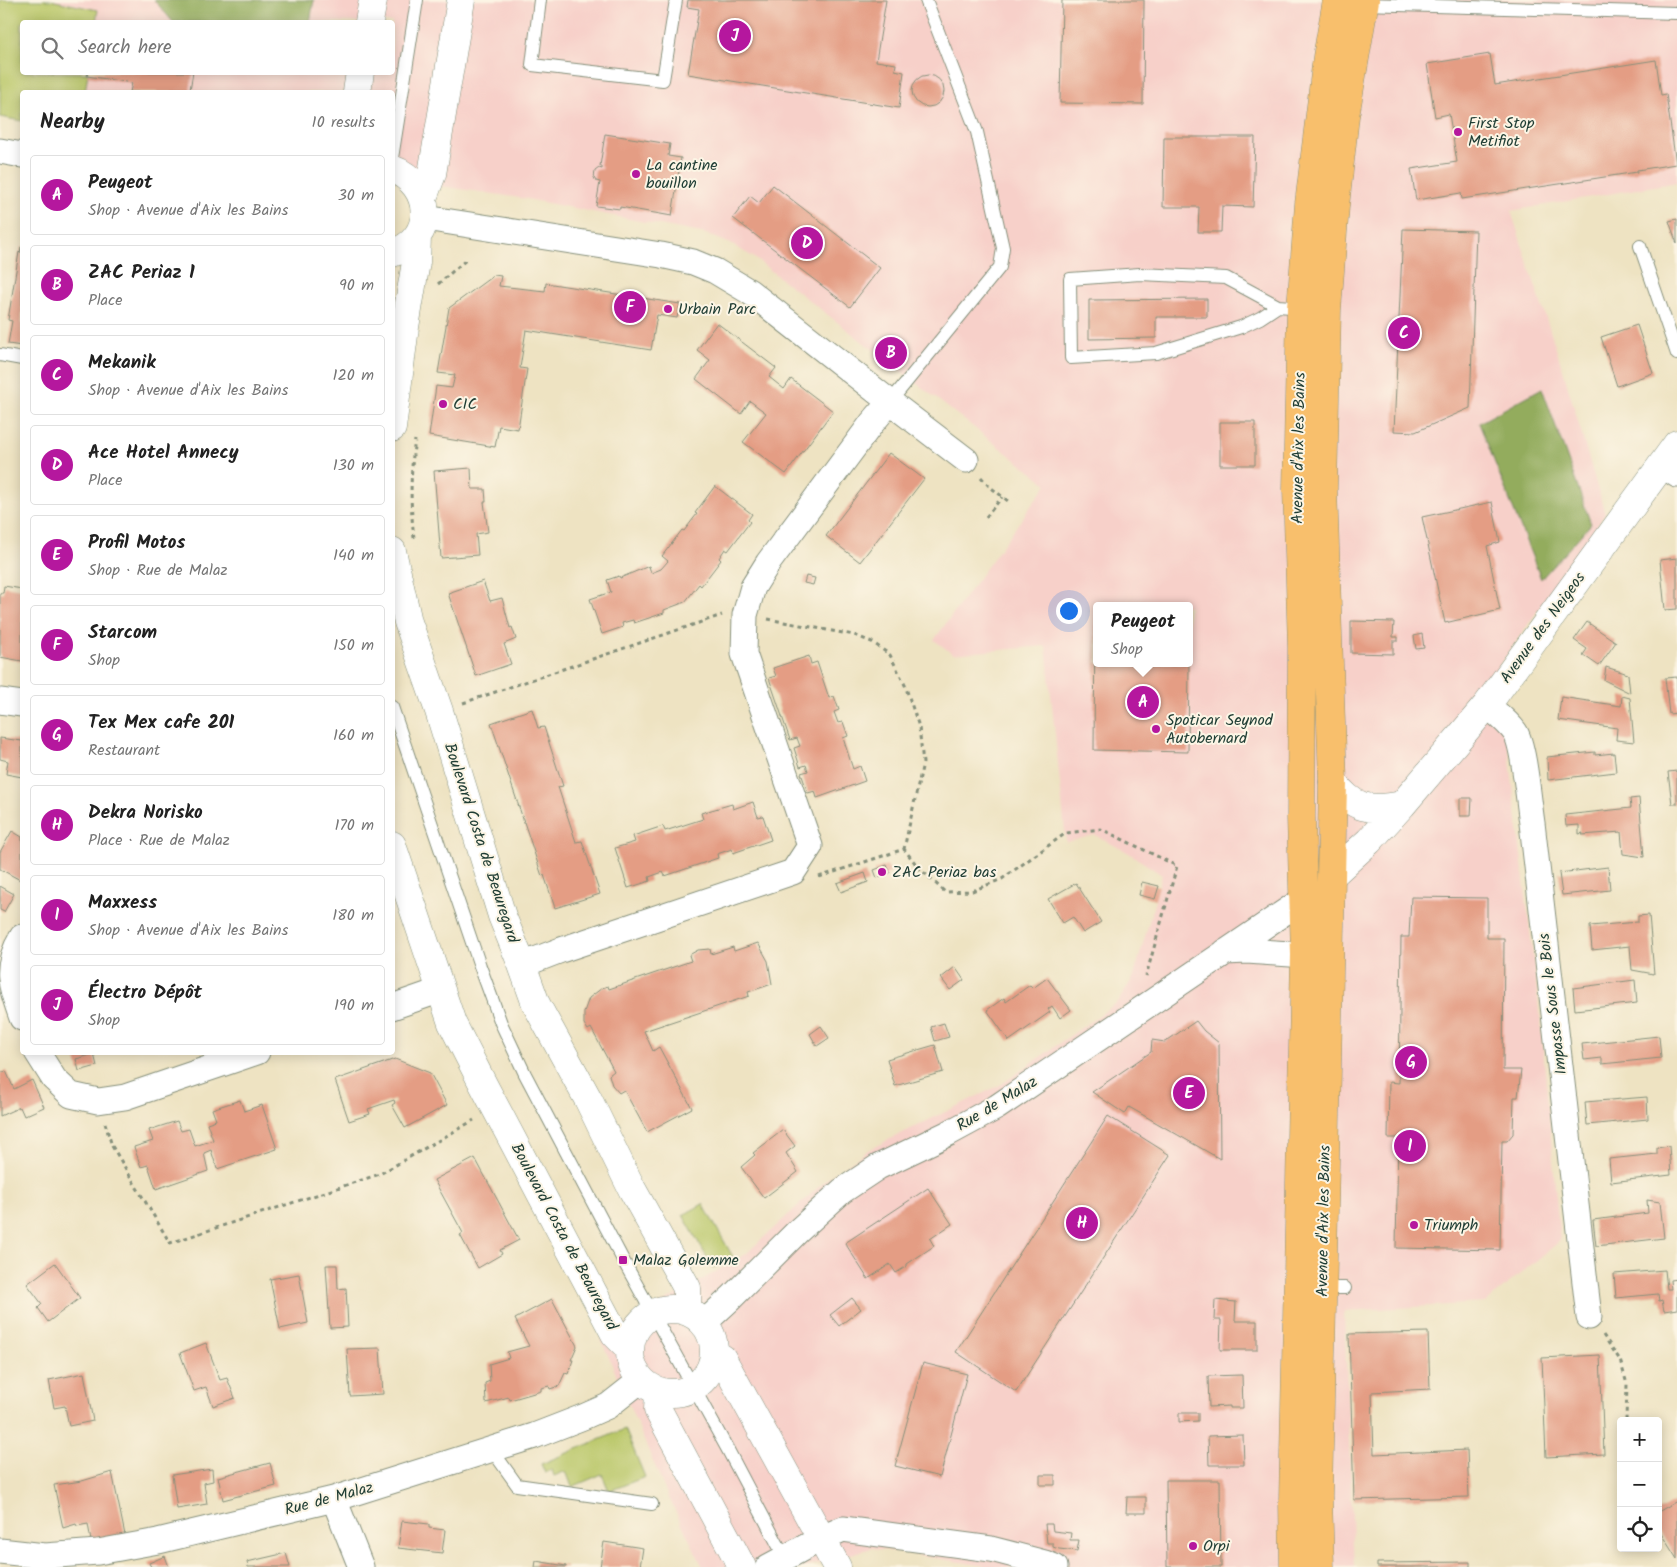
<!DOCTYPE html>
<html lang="en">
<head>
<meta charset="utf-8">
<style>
	body { margin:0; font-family:Kalam,sans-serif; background:#f2f2f2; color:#222 }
	.controls { position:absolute; right:15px; bottom:15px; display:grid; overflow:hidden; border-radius:5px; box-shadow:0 2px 12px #0003 }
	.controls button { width:45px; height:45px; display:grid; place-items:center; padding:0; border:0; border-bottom:1px solid #e0e0e0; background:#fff; color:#222; font:25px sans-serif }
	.you { position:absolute; left:1068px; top:610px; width:18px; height:18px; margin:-12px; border:4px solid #fff; border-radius:50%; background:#1a73e8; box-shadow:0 0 0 8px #1a73e833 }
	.badge { display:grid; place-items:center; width:32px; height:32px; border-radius:50%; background:#b5179e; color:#fff; font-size:16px; font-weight:700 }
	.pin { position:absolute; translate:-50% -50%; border:2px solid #fff; box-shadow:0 1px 5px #0006 }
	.popup { position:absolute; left:1093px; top:602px; width:100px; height:65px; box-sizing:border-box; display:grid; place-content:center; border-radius:5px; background:#fff; filter:drop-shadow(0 1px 4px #0005); font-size:16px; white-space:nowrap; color:#767676 }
	.popup b { font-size:19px; color:#222 }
	.popup::after { content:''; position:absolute; left:50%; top:100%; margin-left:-10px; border:10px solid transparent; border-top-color:#fff }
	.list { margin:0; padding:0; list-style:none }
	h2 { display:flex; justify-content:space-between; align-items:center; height:65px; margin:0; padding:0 20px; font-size:21px }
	h2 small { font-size:16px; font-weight:400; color:#767676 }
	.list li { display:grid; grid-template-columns:32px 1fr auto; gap:15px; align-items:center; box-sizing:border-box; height:80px; margin:0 10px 10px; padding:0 10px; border:1px solid #e0e0e0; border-radius:5px }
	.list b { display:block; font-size:19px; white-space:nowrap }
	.list p { margin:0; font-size:16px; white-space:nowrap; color:#767676 }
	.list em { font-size:16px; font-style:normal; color:#767676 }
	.icon { flex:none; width:28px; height:28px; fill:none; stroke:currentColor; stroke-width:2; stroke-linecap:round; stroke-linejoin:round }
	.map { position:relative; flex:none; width:1677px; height:1567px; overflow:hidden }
	.search { position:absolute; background:#fff; box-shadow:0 2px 12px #0003; left:20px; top:20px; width:375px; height:55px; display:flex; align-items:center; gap:12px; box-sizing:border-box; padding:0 18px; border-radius:5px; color:#767676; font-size:19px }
	.panel { position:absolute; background:#fff; box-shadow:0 2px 12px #0003; left:20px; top:90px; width:375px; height:965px; border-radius:5px }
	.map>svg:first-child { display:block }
	.built { fill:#f7d0c9; fill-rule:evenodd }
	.green { fill:#bac769; stroke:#6c824e }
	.forest { fill:#93ac5d; stroke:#597448 }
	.building { fill:#e49d84 }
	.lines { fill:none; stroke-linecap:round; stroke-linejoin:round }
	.service-casing { stroke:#86907b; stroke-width:14 }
	.minor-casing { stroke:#86907b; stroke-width:27 }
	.tertiary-casing { stroke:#86907b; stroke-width:29 }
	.primary-casing { stroke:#86907b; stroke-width:29 }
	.path { stroke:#86907b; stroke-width:3; stroke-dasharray:4 4; stroke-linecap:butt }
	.service { stroke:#fff; stroke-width:12 }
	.minor { stroke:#fff; stroke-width:25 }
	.tertiary { stroke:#fff; stroke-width:28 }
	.primary { stroke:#f8bf6c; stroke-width:28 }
	.poi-dot { fill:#b5179e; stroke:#fcf5e5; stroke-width:2 }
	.labels { text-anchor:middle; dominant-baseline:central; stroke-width:4; stroke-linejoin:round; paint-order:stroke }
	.poi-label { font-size:16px; fill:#1f3d34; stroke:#fcf5e5; text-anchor:start }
	.street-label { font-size:16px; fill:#1f3d34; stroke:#fcf5e5 }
</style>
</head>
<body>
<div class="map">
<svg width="1677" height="1567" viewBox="0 0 1677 1567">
	<rect width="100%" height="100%" fill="#fcf5e5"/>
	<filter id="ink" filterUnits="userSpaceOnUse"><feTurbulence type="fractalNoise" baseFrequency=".02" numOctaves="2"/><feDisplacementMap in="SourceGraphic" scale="10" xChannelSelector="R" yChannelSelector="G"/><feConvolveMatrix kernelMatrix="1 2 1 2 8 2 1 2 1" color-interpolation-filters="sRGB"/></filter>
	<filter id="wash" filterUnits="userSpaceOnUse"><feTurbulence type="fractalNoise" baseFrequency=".0096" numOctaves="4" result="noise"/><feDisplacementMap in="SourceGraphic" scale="20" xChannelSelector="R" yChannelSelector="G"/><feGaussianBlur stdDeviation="1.12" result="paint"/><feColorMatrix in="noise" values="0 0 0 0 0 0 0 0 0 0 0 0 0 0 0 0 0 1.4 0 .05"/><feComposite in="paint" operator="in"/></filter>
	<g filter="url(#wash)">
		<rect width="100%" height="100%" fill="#eee3c2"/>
		<!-- built -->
		<path class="built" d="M50 0H1677V182L1511 211 1563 370 1605 514 1499 666 1541 1025 1560 1241 1485 1303 1344 1311 1354 1567H991L872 1548 806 1567H703L666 1492 601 1339 746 1254 827 1179 868 1150 1002 1084 1118 1002 1134 976 1162 875 1129 853 1095 835 1066 842 1046 646 953 654 934 640 1047 484 753 257 731 244 706 234 527 199 393 179 392 92H85L88 73 392 72V22H96L98 10ZM1097 606H1189V663H1097Z"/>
		<!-- green -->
		<path class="green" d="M0 0H50L98 10 96 22H22V72L88 73 85 92H22V121L0 117Z
			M703 1204 733 1257 713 1268 683 1215Z
			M625 1429 645 1477 609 1491 602 1474 572 1487 566 1471 554 1476 552 1470 545 1473 541 1464Z"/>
		<!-- forest -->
		<path class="forest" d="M154 0H314L310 22H173Z
			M1542 388 1591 524 1541 579 1479 423Z"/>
		<g id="blocks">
			<!-- building -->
			<path class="building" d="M688 0H886L876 61 896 64 895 70 904 72 899 108 688 74 699 9 687 7Z
				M1062 0H1144L1143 104 1060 103Z
				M1490 54 1495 85 1656 60 1661 95 1666 94 1676 164 1637 170V172L1462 199 1461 193 1416 200 1411 169 1457 162 1449 114 1435 117 1427 64Z
				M88 72H193L190 90 198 92H130L132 83 87 76Z
				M912 91a16 16 0 1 1 32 0a16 16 0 1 1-32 0Z
				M605 134 670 144 668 156 681 158 672 216 620 207V209L596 206 600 182 596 181 594 178 595 171 599 168 602 169V166H600Z
				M1164 137H1255L1253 207 1222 206 1221 232H1198L1199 207H1163Z
				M773 185 880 268 850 307 733 218 750 196 759 203Z
				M1677 219V244L1669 221Z
				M1403 229 1476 231 1470 408 1415 432 1394 431Z
				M21 247H22V346L8 344 12 321 8 320 19 252 20 253Z
				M494 275 501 276 499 286 545 291 546 283 680 304 677 318 657 315 651 350 526 330 520 368 527 369 518 429 499 426 495 447 429 436 436 386 452 388 455 375 438 373 449 308Z
				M1207 299V317H1156V338L1089 339V300Z
				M717 323 776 368 769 377 784 389 791 379 833 411 786 474 743 442 766 413 750 401 741 414 696 379 710 360 697 350Z
				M1637 325 1653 373 1617 386 1601 337Z
				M888 346 899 354 894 360 883 352Z
				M1220 422H1255V465H1220Z
				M889 453 924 479 860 562 826 536Z
				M471 468 472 489H485L486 502H484L488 532 476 534 478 555 441 558 434 471Z
				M715 486 752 514 748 520 750 522 728 551 725 549 719 558 721 560 701 586 699 584 685 602 664 610V613L634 623 633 620 622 623 623 627 602 634 590 599 611 592 607 580 619 576 620 578 649 566 651 573 661 569 668 561 662 556 682 530 684 531 697 514 695 513Z
				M1492 502 1500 542 1487 546 1500 610 1445 623 1422 517Z
				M1677 558V609L1665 610 1660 560Z
				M806 576 815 578 813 585 804 583Z
				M483 581 490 601 502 598 510 628 512 627 516 639 504 644 511 664 476 676 448 593Z
				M4 586 22 589V661L0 657V593H3Z
				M1095 617H1097V663H1189L1188 752 1094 750Z
				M1351 621 1394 622 1393 637H1398V641H1393V654L1351 653Z
				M1587 622 1616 642 1599 666 1583 655 1587 649 1574 640Z
				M1422 634 1424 648 1416 649 1414 636Z
				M809 656 811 664 817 662 829 698 834 696 839 710 834 712 838 723 843 722 848 736 843 738 853 769 860 766 865 781 817 798 815 791 808 793 801 773 808 771 806 765 800 767 794 748 800 746 797 738 790 740 769 678 776 676 773 668Z
				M1606 667 1628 674 1630 693 1604 680Z
				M1677 677V713L1669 714 1665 678Z
				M1622 696 1630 698 1634 742 1616 740 1617 728 1558 720 1561 697 1621 706Z
				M532 709 538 728 544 727 563 786 558 787 576 842 582 841 600 894 555 908 544 875 542 876 491 723Z
				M0 738 22 741V777L6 774 8 761 0 759Z
				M1595 752V755L1614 753 1616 772 1548 780 1547 757Z
				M1677 771V804H1672L1668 772Z
				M1460 798H1472L1471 816H1460Z
				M1639 798 1644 857 1623 854 1621 832 1582 835 1583 833 1579 834V825L1566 826 1565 815 1631 808 1630 799Z
				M753 802 758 817 763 816 771 840 733 853 732 849 717 854 718 858 665 876 663 872 649 877 650 881 628 888 615 848 635 842 633 836 663 826 665 831 703 819 701 813 732 804 733 809Z
				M12 831 22 837V881L0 869V852Z
				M887 865 890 873 877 878 874 870Z
				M1608 867 1610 890 1562 895 1559 873Z
				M865 873 868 882 841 892 837 883Z
				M1142 882 1159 886 1155 899 1139 895Z
				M1076 883 1101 922 1083 933 1073 917 1063 923 1048 899Z
				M0 886 14 894 4 912 0 910Z
				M1411 897 1487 898V938H1504L1503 1070H1521L1518 1097H1514L1513 1134 1507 1141H1502L1500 1250 1396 1248 1398 1138H1388L1389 1082 1399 1083 1401 937H1409Z
				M1649 915 1654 974 1632 970 1630 946 1592 950 1590 926 1638 922V916Z
				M758 943 768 961 772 984 748 992 749 996 644 1031 653 1051 659 1047 692 1108 647 1132 624 1090 619 1093 612 1085 609 1075 614 1071 591 1028 588 1030 584 1024V1012L589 998 602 988 608 986 609 989 691 961 689 955 698 950 710 949 711 954 733 947 734 951Z
				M955 967 964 980 950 990 941 978Z
				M1047 978 1071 1010 1060 1018 1052 1006 1048 1009 1050 1012 1009 1041 987 1010 1004 998 1006 1002 1030 985 1033 988Z
				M1635 980 1637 1003 1575 1010 1573 988Z
				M1196 1021 1204 1031 1219 1043 1220 1159 1129 1107 1125 1114 1092 1092 1151 1052 1152 1040 1165 1042Z
				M944 1023 949 1037 935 1041 931 1027Z
				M821 1026 829 1038 817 1046 810 1034Z
				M1659 1036 1661 1058 1602 1064V1058L1584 1060 1582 1044Z
				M935 1045 943 1072 895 1086 887 1059Z
				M94 1054 97 1066 79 1071 76 1059Z
				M395 1059 430 1073 447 1105 405 1128 392 1105 395 1103 394 1100 368 1109 370 1114 349 1121 335 1080Z
				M6 1071 14 1089 32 1080 44 1107 24 1116 20 1107 0 1116V1073Z
				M1647 1097 1648 1119 1587 1125 1585 1102Z
				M240 1100 244 1111 262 1105 277 1149 217 1169 211 1150 204 1153 208 1171 156 1189 148 1165 141 1167 134 1147 153 1141 149 1130 177 1121 181 1131 189 1129 195 1146 213 1140 207 1123 216 1120 212 1109Z
				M1108 1116 1170 1155 1016 1392 956 1352Z
				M783 1130 795 1146 786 1153 798 1172 764 1198 741 1167 755 1155 753 1153Z
				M1669 1146 1671 1175 1611 1182 1609 1159 1657 1154V1148Z
				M475 1158 519 1240 500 1250 502 1254 478 1268 460 1235 463 1233 434 1180Z
				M928 1188 952 1224 930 1239 934 1246 907 1264V1266L896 1273 890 1264 868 1279 845 1243Z
				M1647 1200 1660 1202 1664 1238 1596 1246 1593 1220 1648 1213Z
				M55 1263 80 1298 48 1322 38 1308 42 1304 27 1284Z
				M326 1265H337L338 1289 346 1288 348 1327 330 1328Z
				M1665 1270 1667 1289H1671L1670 1280 1677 1279V1309L1664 1311 1662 1300 1659 1301 1658 1294 1616 1298 1614 1274Z
				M299 1274 308 1323 280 1329 270 1279Z
				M852 1298 861 1309 839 1326 830 1315Z
				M552 1299 577 1346 571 1360H573L568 1374 565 1373 559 1386 550 1389 549 1386 541 1388V1391L510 1400 509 1397 486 1403 485 1383 490 1381 489 1364 509 1358 507 1352 529 1346 515 1319Z
				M1215 1300 1236 1302 1235 1321H1257V1350H1220L1221 1320H1214Z
				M1428 1332 1430 1389 1372 1392 1374 1454 1467 1450 1469 1497 1354 1500 1349 1334Z
				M206 1343 220 1380 227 1378 235 1398 213 1406 206 1387 194 1391 180 1353Z
				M380 1348 383 1394 350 1396 347 1349Z
				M1600 1355 1604 1454 1546 1457 1542 1358Z
				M923 1363 967 1374 940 1477 895 1466Z
				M84 1373 93 1421 69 1426 65 1406 54 1408 49 1380Z
				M1242 1375 1243 1408H1230V1406L1209 1407 1208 1376Z
				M1179 1413H1198V1421L1179 1422Z
				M1243 1435 1244 1465H1209L1208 1436Z
				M270 1463 276 1486 223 1500 218 1477Z
				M212 1469 213 1481 204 1483 207 1504 177 1509 172 1475Z
				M112 1472 125 1535 91 1541 88 1524 77 1526 76 1524 63 1528 54 1485 82 1481Z
				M1040 1475H1055V1485H1040Z
				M1166 1480H1220L1221 1567H1167Z
				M1127 1497H1146V1513H1126Z
				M1677 1501V1559L1658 1529V1512Z
				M402 1521 429 1524V1528L445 1530 442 1553 398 1548Z
				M1045 1524H1052L1053 1531 1071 1533 1070 1540H1079L1077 1551 1059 1549 1053 1547V1543H1047Z
				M604 1542 643 1548 640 1567H600Z
				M286 1553 290 1567H248L247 1562Z
				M165 1556 169 1567H151L149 1563Z
				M536 1561 566 1566V1567H535Z
				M1470 1562V1567H1377V1563Z"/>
		</g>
	</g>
	<g filter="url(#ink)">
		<use href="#blocks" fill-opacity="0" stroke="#86907b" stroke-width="1"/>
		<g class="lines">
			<!-- service casing -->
			<g class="service-casing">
				<path id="service" d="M540 0 532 65 663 80 676 0
					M1362 4 1677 13
					M392 158 417 0
					M1640 246 1677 354
					M1278 306 1260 318 1241 327 1156 353 1071 358 1070 279 1140 274 1226 278 1278 306 1304 308
					M0 355 22 359
					M890 402 1000 267 1003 248 977 132 926 0
					M392 707 480 966 501 1023 525 1074 623 1260 728 1450 786 1560
					M1320 1288H1345
					M492 1450 517 1485 652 1504"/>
			</g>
			<!-- minor casing -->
			<g class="minor-casing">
				<path id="minor" d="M0 151 22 155
					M425 218 661 255 693 262 715 271 750 292 890 402 872 423 768 563 753 587 745 615 744 654 810 846 793 872 561 950 522 965
					M890 402 966 460
					M1663 465 1677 475
					M0 701 22 704
					M1487 705C1496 713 1508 722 1515 732 1524 745 1529 804 1532 823L1589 1317
					M22 937C3 968 11 986 22 1018
					M1225 952 1247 951 1305 955
					M392 1007 441 990
					M37 1052 54 1079 71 1095 98 1101 125 1097 257 1052
					M704 1323 731 1298 798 1231 842 1191 878 1167 949 1133 997 1107 1304 899
					M334 1499 361 1567
					M0 1551 45 1556 98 1552 158 1541 334 1499 534 1436 583 1417 608 1406 641 1380
					M768 1567 822 1538 843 1529 991 1549 1045 1563 1055 1567"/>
			</g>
			<!-- tertiary casing -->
			<g class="tertiary-casing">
				<path id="tertiary" d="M369 22 373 0
					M357 92 360 72
					M392 169C434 184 437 240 392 253
					M423 198 432 174 461 0
					M392 428 405 327 416 262 417 237
					M392 551 408 622 439 711 502 916 522 965 536 1004 588 1099 632 1189 687 1288V1311
					M1333 782C1354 810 1369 811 1402 805
					M392 845 452 1023 484 1086 615 1334 630 1349
					M1332 875 1369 841 1402 805 1487 705 1677 444
					M630 1351a42 42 0 1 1 84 0a42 42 0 1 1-84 0Z
					M714 1354 722 1358 837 1567
					M659 1392 658 1410 742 1567"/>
			</g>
			<!-- primary casing -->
			<g class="primary-casing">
				<path id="primary" d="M1294 1567 1293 1500 1305 955 1301 817 1302 647 1297 489 1301 308 1309 204 1327 57 1337 0
					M1320 1567 1318 1496 1333 782 1323 488 1327 310 1335 206 1345 116 1365 0"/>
			</g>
			<!-- path -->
			<path class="path" d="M438 284 467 259
				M981 477 989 486 1008 501
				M986 517 1002 497
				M414 538C410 504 410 473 415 440
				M768 619 854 635 872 642 890 655 905 685 919 727 923 763 904 849
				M463 703 722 615
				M819 877 904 849 919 868 945 892 972 891 1002 879 1066 833 1101 829 1177 866 1146 976
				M105 1123 112 1146 170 1243 380 1174 474 1120
				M1603 1335 1620 1360 1627 1384 1626 1421"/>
			<!-- service -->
			<use href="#service" class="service"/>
			<!-- minor -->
			<use href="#minor" class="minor"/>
			<!-- tertiary -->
			<use href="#tertiary" class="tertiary"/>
			<!-- primary -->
			<use href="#primary" class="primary"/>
		</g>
	</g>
	<!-- markers -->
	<g class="poi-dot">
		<circle cx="1458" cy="132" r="5"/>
		<circle cx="636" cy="174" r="5"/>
		<circle cx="668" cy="309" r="5"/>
		<circle cx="443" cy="404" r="5"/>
		<circle cx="1156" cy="729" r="5"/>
		<circle cx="882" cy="872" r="5"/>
		<circle cx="1414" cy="1225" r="5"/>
		<rect x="618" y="1255" width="10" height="10" rx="2.5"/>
		<circle cx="1193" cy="1546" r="5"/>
	</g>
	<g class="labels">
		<!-- poi labels -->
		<g class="poi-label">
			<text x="1468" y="123">First Stop<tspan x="1468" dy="18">Metifiot</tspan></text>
			<text x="646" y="165">La cantine<tspan x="646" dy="18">bouillon</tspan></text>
			<text x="678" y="309">Urbain Parc</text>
			<text x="453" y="404">CIC</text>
			<text x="1166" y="720">Spoticar Seynod<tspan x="1166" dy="18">Autobernard</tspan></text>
			<text x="892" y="872">ZAC Periaz bas</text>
			<text x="1424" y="1225">Triumph</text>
			<text x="633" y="1260">Malaz Golemme</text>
			<text x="1203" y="1546">Orpi</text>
		</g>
		<!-- street labels -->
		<g class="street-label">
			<text transform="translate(1299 448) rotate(-89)">Avenue d'Aix les Bains</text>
			<text transform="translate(1543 628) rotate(-54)">Avenue des Neigeos</text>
			<text transform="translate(481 843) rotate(72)">Boulevard Costa de Beauregard</text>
			<text transform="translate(1553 1004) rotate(-97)">Impasse Sous le Bois</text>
			<text transform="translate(997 1104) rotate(-31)">Rue de Malaz</text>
			<text transform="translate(1324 1221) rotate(-89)">Avenue d'Aix les Bains</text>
			<text transform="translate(564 1237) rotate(62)">Boulevard Costa de Beauregard</text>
			<text transform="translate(329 1499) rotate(-15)">Rue de Malaz</text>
		</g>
	</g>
</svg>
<div class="controls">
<button>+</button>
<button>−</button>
<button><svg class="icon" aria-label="locate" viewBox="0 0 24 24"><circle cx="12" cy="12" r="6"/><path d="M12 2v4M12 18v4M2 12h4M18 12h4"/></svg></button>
</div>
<div class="you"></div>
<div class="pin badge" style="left:1143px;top:702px">A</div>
<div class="popup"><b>Peugeot</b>Shop</div>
<div class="pin badge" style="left:891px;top:353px">B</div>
<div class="pin badge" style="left:1404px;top:333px">C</div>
<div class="pin badge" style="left:807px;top:243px">D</div>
<div class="pin badge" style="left:1189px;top:1093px">E</div>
<div class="pin badge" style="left:630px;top:307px">F</div>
<div class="pin badge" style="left:1411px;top:1062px">G</div>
<div class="pin badge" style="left:1082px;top:1223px">H</div>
<div class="pin badge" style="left:1410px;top:1146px">I</div>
<div class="pin badge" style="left:735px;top:36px">J</div>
<div class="search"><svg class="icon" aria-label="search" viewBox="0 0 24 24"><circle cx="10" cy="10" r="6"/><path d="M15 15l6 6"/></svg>Search here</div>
<section class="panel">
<h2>Nearby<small>10 results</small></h2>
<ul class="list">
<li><span class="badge">A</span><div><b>Peugeot</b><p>Shop · Avenue d'Aix les Bains</p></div><em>30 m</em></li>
<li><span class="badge">B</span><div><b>ZAC Periaz 1</b><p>Place</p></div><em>90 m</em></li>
<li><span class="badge">C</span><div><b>Mekanik</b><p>Shop · Avenue d'Aix les Bains</p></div><em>120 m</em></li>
<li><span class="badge">D</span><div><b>Ace Hotel Annecy</b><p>Place</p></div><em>130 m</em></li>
<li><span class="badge">E</span><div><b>Profil Motos</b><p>Shop · Rue de Malaz</p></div><em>140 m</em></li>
<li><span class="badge">F</span><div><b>Starcom</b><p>Shop</p></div><em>150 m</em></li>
<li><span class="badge">G</span><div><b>Tex Mex cafe 201</b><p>Restaurant</p></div><em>160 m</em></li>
<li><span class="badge">H</span><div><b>Dekra Norisko</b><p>Place · Rue de Malaz</p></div><em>170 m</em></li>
<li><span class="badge">I</span><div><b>Maxxess</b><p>Shop · Avenue d'Aix les Bains</p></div><em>180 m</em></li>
<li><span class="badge">J</span><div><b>Électro Dépôt</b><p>Shop</p></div><em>190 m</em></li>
</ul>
</section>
</div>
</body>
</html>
